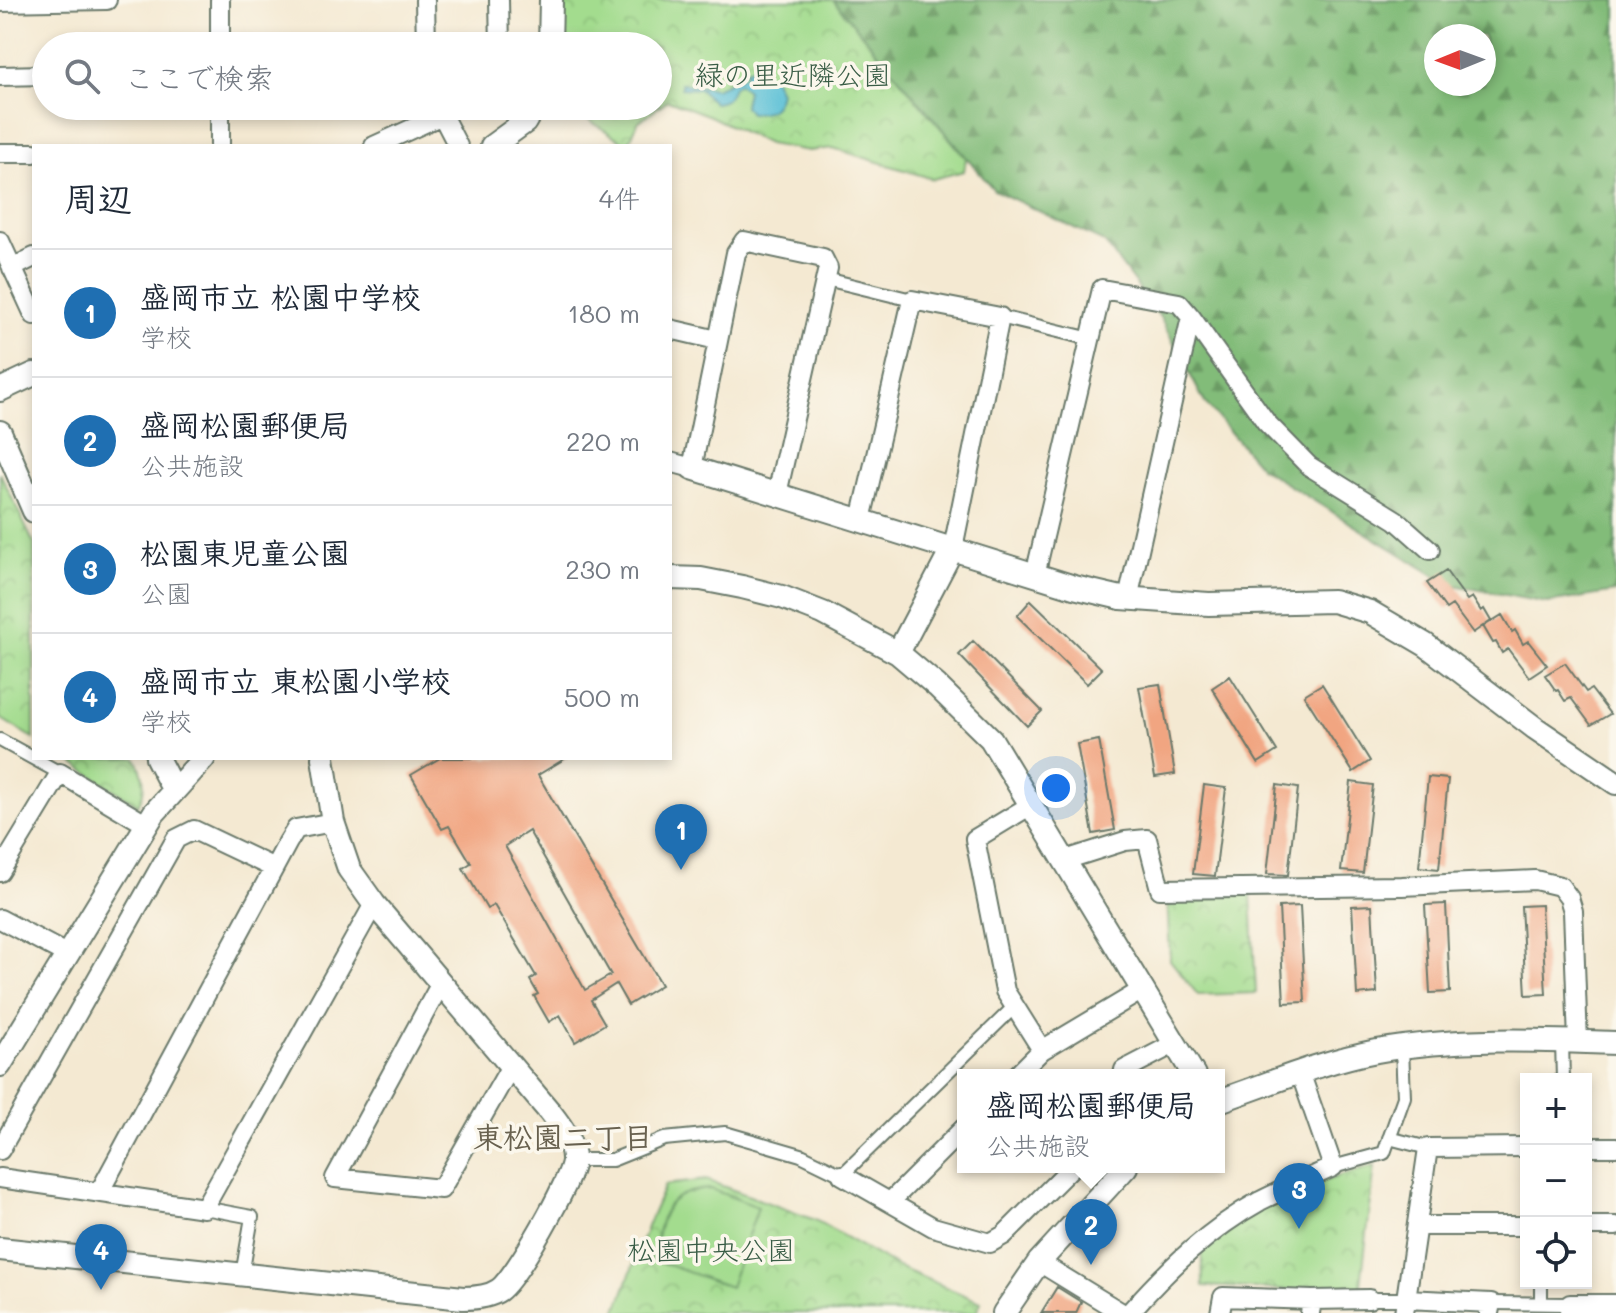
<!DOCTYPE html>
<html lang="ja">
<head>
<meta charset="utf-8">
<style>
	body { margin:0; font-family:Mali,"Klee One",sans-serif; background:#f2f2f3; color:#1f2937 }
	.controls { position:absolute; right:24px; bottom:24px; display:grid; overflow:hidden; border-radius:0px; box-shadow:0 4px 12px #0003 }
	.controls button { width:72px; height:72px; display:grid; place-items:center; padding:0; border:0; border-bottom:2px solid #e0e1e3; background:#fff; color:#1f2937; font:40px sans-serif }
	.compass { position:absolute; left:1424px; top:24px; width:72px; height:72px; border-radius:50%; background:#fff; box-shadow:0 4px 12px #0003; rotate:269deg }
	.you { position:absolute; left:1056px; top:788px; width:28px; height:28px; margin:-20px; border:6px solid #fff; border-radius:50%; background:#1a73e8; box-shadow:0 0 0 12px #1a73e833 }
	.badge { display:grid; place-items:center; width:52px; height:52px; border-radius:50%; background:#1f6fb2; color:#fff; font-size:26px; font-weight:700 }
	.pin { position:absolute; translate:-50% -66px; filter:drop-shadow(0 2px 4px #0008) }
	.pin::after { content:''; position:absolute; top:42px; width:28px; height:24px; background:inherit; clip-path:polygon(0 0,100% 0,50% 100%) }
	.popup { position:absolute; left:957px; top:1069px; width:268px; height:104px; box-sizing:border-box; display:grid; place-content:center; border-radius:0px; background:#fff; filter:drop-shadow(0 2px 6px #0005); font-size:26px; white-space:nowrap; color:#747a83 }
	.popup b { font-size:30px; color:#1f2937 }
	.popup::after { content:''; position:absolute; left:50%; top:100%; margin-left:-16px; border:16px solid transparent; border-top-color:#fff }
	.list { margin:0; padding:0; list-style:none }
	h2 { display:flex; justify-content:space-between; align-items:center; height:104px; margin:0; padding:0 32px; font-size:34px }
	h2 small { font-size:26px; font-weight:400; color:#747a83 }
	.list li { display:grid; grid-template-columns:52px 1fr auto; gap:24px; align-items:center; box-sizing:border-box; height:128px; padding:0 32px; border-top:2px solid #e0e1e3 }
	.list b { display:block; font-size:30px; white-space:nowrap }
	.list p { margin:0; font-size:26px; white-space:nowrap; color:#747a83 }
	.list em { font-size:26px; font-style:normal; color:#747a83 }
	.icon { flex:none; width:44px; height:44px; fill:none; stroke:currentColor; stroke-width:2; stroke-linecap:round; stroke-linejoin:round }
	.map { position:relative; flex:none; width:1616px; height:1313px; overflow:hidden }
	.search { position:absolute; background:#fff; box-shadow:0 4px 12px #0003; left:32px; top:32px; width:640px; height:88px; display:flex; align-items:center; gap:20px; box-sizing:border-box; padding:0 28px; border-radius:44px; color:#747a83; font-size:30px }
	.panel { position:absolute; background:#fff; box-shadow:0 4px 12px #0003; left:32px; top:144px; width:640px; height:616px; border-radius:0px }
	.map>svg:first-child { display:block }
	.forest { fill:url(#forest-firs); stroke:#507c56; stroke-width:2; fill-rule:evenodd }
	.park { fill:url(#park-crowns); stroke:#618c61; stroke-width:2 }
	.garden { fill:#a3dc8e; stroke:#618c61; stroke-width:2 }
	.water { fill:#59bfd6; stroke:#3c7e85; stroke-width:2 }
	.building { fill:#f1a581; fill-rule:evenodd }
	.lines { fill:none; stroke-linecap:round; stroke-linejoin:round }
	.pedestrian-casing { stroke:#6a796b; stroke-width:16 }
	.minor-casing { stroke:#6a796b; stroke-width:22 }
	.tertiary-casing { stroke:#6a796b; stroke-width:26 }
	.pedestrian { stroke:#fff; stroke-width:12 }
	.minor { stroke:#fff; stroke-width:18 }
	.tertiary { stroke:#fff; stroke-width:22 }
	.labels { text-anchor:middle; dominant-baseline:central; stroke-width:7; stroke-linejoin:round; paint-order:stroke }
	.park-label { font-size:28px; fill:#395d46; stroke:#fbf7ec }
	.neighbourhood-label { font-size:30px; font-weight:bold; fill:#68614f; stroke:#fbf7ec }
</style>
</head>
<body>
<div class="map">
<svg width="1616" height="1313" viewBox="0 0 1616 1313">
	<defs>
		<pattern id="forest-firs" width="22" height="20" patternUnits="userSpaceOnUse" patternTransform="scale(2)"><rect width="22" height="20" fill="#82bc79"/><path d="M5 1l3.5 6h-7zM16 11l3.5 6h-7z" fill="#6a9a64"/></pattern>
		<pattern id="park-crowns" width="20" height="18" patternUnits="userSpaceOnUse" patternTransform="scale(2)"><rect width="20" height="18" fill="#a3dc8e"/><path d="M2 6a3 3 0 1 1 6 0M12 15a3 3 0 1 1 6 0" fill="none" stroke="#8cbe7b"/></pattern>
	</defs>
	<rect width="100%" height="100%" fill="#fbf7ec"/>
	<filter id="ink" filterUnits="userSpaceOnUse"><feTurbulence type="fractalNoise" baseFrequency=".0125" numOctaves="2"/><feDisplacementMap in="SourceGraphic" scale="16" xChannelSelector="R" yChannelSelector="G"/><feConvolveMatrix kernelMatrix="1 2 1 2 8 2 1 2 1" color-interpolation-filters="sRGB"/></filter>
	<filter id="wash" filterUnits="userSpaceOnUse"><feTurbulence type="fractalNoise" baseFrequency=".006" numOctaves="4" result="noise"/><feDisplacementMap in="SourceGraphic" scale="32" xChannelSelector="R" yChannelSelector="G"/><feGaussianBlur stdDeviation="1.8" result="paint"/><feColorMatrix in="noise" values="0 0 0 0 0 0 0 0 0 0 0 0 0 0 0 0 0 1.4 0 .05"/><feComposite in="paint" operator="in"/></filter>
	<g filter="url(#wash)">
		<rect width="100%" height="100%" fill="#f4e9d2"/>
		<!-- forest -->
		<path class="forest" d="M833 0H1616V592L1547 603 1449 584 1261 468 1205 403 1160 317 1104 242 994 190ZM1436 36H1484V84H1436Z"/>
		<!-- park -->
		<path class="park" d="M564 0H833L966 158 964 171 933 179 833 148 809 151 768 144 710 116 668 100 638 122 628 145 567 106H658V46H565Z
			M0 473 34 544V739L0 718Z
			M65 758H136C144 773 147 790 138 805Z
			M1251 894 1256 993 1198 995 1170 960 1167 895Z
			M1375 1166 1360 1293 1203 1286 1202 1251C1218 1239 1234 1223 1252 1213 1290 1191 1332 1177 1375 1166Z
			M706 1180 815 1220 898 1267 981 1302 976 1313H616L648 1224 665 1185Z"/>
		<!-- garden -->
		<path class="garden" d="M711 1189 758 1207 730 1287 651 1259C664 1216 659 1192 711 1189Z"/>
		<!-- water -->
		<path class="water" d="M755 67 756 73 773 77 780 92C777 110 767 113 750 113L744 105 747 91 739 84 733 87C729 98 725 102 714 103L699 89 681 88V83L715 89 746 75 745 70Z"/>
		<g id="blocks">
			<!-- building -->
			<path class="building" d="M1446 571 1467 600 1472 597 1481 611 1484 609 1491 621 1484 626 1502 615 1512 632 1515 630 1523 644 1528 641 1547 665 1529 677 1508 649 1502 653 1496 642 1493 643 1483 626 1473 633 1452 605 1446 609 1427 583Z
				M1031 600 1102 669 1087 684 1017 616Z
				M973 641 1042 711 1027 726 959 655Z
				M1565 663 1586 692 1591 689 1610 714 1591 725 1571 698 1565 701 1558 690 1556 691 1545 675Z
				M1230 676 1277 751 1258 763 1212 688Z
				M1160 684 1175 774 1155 777 1139 687Z
				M1322 684 1370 761 1353 772 1304 695Z
				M1099 740 1115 830 1093 834 1077 744Z
				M440 758H566L538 775 661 985 628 1005 616 984 591 1000 605 1024 575 1042 560 1015 549 1022 534 996 538 994 530 980 536 976 494 905 487 909 463 868 471 863 449 826 442 829 411 775ZM529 831 611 975 585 990 505 846Z
				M1428 777 1448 779 1439 869 1419 867Z
				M1351 782 1373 785 1363 873 1341 871Z
				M1204 785 1226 788 1215 876 1193 874Z
				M1277 785 1298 788 1288 875 1267 874Z
				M1446 904 1450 992 1430 993 1425 905Z
				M1372 905 1377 993 1357 995 1352 906Z
				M1541 905 1546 994 1526 995 1521 906Z
				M1300 906 1305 1002 1284 1003 1279 907Z
				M1057 1287 1081 1302 1076 1313H1041Z"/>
		</g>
	</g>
	<g filter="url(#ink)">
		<use href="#blocks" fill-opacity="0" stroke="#6a796b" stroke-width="2"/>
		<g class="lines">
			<!-- pedestrian casing -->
			<g class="pedestrian-casing">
				<path id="pedestrian" d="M826 279 912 300
					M1000 317 1091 339
					M0 740 60 773
					M1562 1042 1563 1079
					M1389 1138 1428 1148
					M573 1160H612L664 1139 725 1133 801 1155 842 1175 1015 1006
					M1333 1167 1384 1153 1404 1097 1402 1048
					M204 1208 252 1217 242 1275
					M1369 1299H1406
					M1491 1303 1570 1304
					M1541 1304V1283"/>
			</g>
			<!-- minor casing -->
			<g class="minor-casing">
				<path id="minor" d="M220 0V46
					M425 0 426 46
					M499 0 500 46
					M0 2 107 0
					M0 76 46 75
					M442 115 458 146
					M220 146V106
					M374 146 442 115 455 106
					M0 153H34
					M0 241 34 315
					M12 268 34 257
					M1191 317 1266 422 1309 466 1396 520 1430 550
					M670 329 717 340
					M670 462 692 468 736 253 744 241 823 258 828 268 777 494
					M861 520 912 300 1000 317 953 548
					M1035 575 1102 289 1179 303 1191 317 1128 599
					M1031 805 975 839 1005 991 1042 1050
					M1065 860 1125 841 1147 839 1160 889 1402 886 1535 880 1560 886 1569 898 1573 911 1578 1042
					M0 872 60 773 147 825
					M0 919 66 954
					M441 983 335 1178 441 1189 511 1066
					M1017 1075 1042 1050 1144 989
					M1123 1075 1124 1070 1174 1044
					M1586 1147H1616
					M0 1150 176 839 194 830 274 868
					M842 1175 933 1227 990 1243 1004 1235 1072 1167
					M0 1178 204 1208 374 904
					M100 1191 288 842 296 829 333 822
					M890 1202 963 1129
					M1417 1226H1526
					M1586 1226H1616
					M1039 1262 1122 1313
					M1406 1299 1491 1303 1489 1313
					M1312 1300 1369 1299
					M1129 1313C1167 1270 1209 1229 1260 1201 1284 1189 1309 1178 1333 1167L1300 1072
					M1220 1313 1223 1297 1312 1300 1310 1313
					M1404 1313 1428 1148 1526 1147
					M1569 1313 1570 1304H1616"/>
			</g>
			<!-- tertiary casing -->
			<g class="tertiary-casing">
				<path id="tertiary" d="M550 46 551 0
					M492 146 525 122 534 106
					M0 390 34 374
					M0 432 34 511
					M692 468 1074 587 1121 598 1209 604 1333 601 1370 612 1426 645 1535 728 1616 783
					M670 578 701 579 742 587 782 597 823 613 898 653 937 686 991 739 1194 1075
					M898 653 953 548
					M157 758 173 789
					M0 1065 154 813 204 758
					M1219 1101C1271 1083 1323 1061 1377 1051 1455 1037 1537 1040 1616 1043
					M0 1249 463 1298C475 1298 489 1297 499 1290 516 1278 571 1181 573 1161 574 1142 559 1124 549 1111L374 904 349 869 333 822 323 758
					M1004 1313 1039 1262 1126 1167"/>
			</g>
			<!-- pedestrian -->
			<use href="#pedestrian" class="pedestrian"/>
			<!-- minor -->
			<use href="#minor" class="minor"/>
			<!-- tertiary -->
			<use href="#tertiary" class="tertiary"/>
		</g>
	</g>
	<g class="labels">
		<!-- park labels -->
		<g class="park-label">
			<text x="793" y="74">緑の里近隣公園</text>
			<text x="711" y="1249">松園中央公園</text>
		</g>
		<!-- neighbourhood labels -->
		<g class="neighbourhood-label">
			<text x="563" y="1136">東松園二丁目</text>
		</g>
	</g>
</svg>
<div class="controls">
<button>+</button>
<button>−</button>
<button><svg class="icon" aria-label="locate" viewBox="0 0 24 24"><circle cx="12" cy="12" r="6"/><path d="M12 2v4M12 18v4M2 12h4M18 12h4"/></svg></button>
</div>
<svg class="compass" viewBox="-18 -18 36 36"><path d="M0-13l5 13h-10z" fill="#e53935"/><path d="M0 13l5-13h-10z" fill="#747a83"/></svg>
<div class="you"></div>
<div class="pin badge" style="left:681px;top:870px">1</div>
<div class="pin badge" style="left:1091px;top:1265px">2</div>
<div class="popup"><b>盛岡松園郵便局</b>公共施設</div>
<div class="pin badge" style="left:1299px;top:1229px">3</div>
<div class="pin badge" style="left:101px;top:1290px">4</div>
<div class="search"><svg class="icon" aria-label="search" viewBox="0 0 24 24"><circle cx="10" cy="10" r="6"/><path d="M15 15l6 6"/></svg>ここで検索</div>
<section class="panel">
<h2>周辺<small>4件</small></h2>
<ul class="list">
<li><span class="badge">1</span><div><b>盛岡市立 松園中学校</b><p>学校</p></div><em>180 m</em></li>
<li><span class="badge">2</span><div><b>盛岡松園郵便局</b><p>公共施設</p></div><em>220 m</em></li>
<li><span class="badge">3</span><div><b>松園東児童公園</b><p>公園</p></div><em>230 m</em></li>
<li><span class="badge">4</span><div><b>盛岡市立 東松園小学校</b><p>学校</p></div><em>500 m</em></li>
</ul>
</section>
</div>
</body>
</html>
